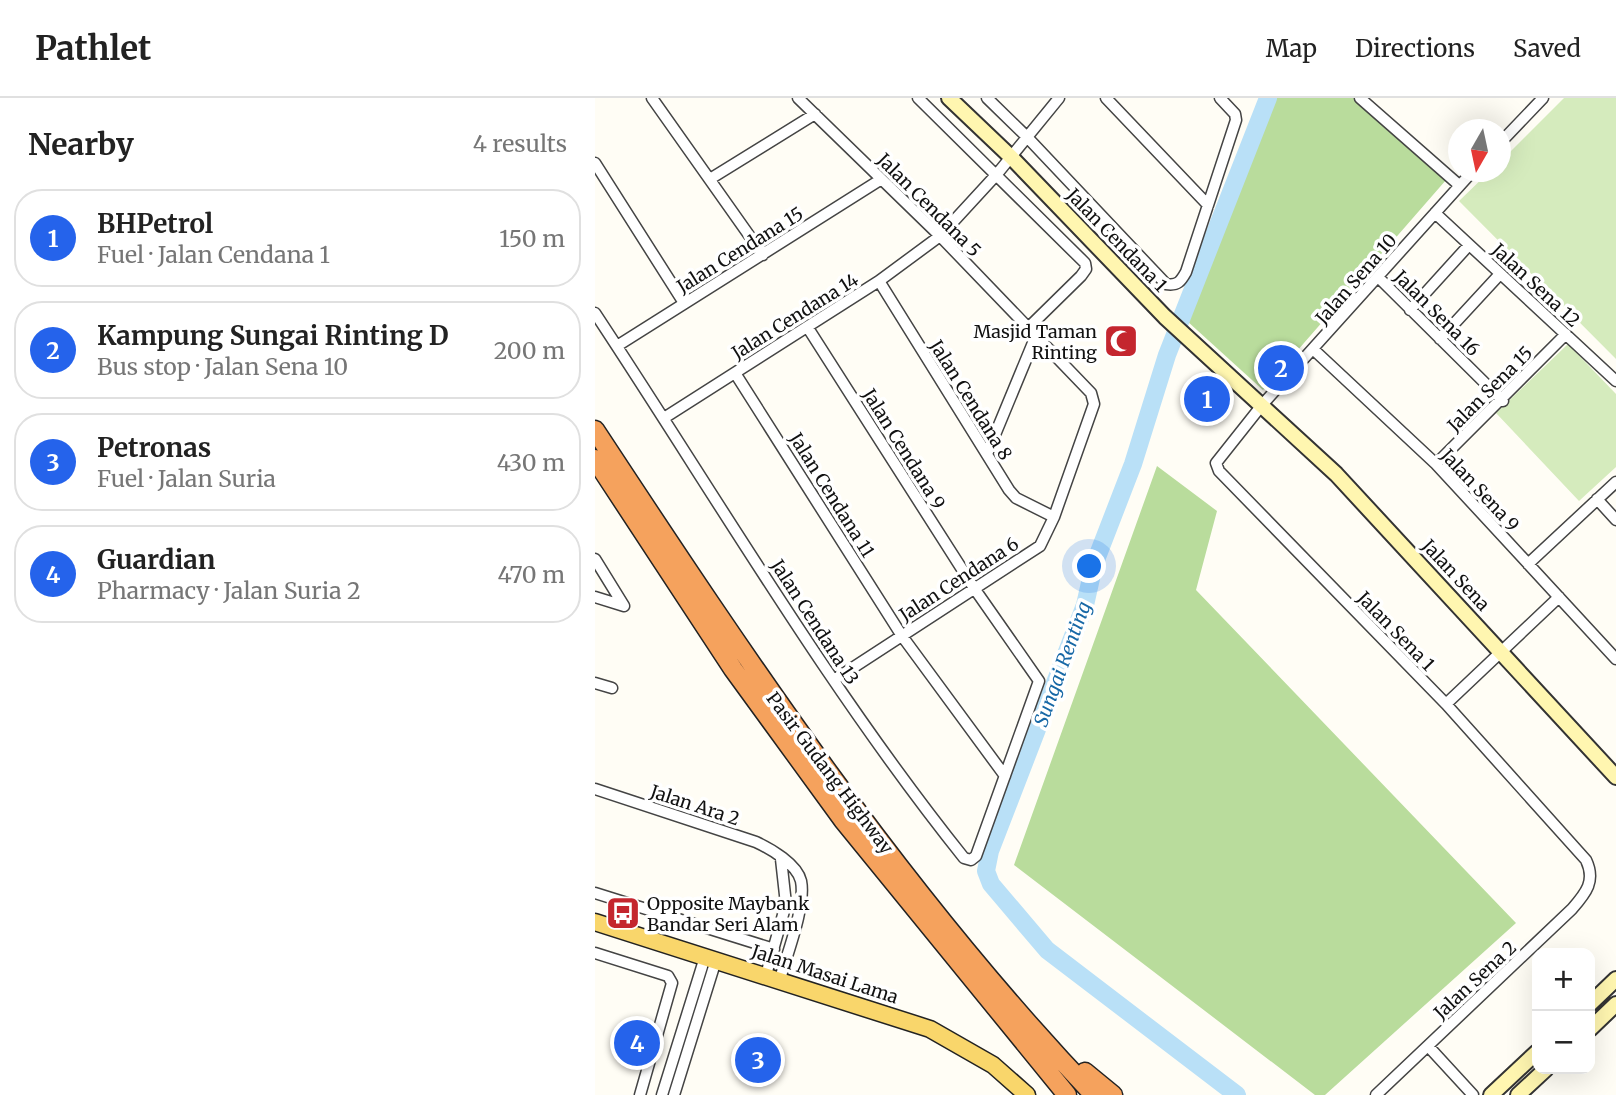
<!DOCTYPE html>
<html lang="en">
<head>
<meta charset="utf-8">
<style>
	body { margin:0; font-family:Merriweather,serif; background:#f2f2f2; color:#222 }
	.controls { position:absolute; right:21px; bottom:21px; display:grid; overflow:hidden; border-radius:14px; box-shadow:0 7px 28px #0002 }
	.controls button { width:63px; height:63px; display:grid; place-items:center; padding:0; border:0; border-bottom:2px solid #e0e0e0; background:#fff; color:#222; font:35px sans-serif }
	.compass { position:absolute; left:853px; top:21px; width:63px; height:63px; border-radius:50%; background:#fff; box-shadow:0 7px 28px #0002; rotate:189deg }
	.you { position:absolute; left:495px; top:469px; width:24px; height:24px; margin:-18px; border:5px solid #fff; border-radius:50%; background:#1a73e8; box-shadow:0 0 0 10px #1a73e833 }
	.badge { display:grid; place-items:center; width:46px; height:46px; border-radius:50%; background:#2563eb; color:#fff; font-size:23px; font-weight:700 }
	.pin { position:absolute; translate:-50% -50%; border:4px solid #fff; box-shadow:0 2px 7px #0006 }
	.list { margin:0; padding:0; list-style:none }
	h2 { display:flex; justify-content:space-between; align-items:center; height:91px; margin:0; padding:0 28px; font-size:30px }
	h2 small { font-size:23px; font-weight:400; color:#767676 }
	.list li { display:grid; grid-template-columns:46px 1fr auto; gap:21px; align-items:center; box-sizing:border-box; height:98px; margin:0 14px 14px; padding:0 14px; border:2px solid #e0e0e0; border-radius:28px }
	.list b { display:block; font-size:26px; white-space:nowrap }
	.list p { margin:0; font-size:23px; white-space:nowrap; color:#767676 }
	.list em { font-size:23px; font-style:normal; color:#767676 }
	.map { position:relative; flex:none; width:1021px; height:997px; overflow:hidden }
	header { display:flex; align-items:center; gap:42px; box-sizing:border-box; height:98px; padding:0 35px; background:#fff; border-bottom:2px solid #e0e0e0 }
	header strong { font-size:33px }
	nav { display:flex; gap:38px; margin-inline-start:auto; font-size:24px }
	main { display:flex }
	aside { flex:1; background:#fff }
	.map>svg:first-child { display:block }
	.green { fill:#d5ebbd }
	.forest { fill:#b9dc9c }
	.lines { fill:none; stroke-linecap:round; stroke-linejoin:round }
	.river { stroke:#b9e0f7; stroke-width:18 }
	.street-casing { stroke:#444; stroke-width:13 }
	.secondary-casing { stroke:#333; stroke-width:18 }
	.primary-casing { stroke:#222; stroke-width:19 }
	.highway-casing { stroke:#222; stroke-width:21 }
	.street { stroke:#fff; stroke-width:10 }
	.secondary { stroke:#fff6b0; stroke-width:14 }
	.primary { stroke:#f9d66b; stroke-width:16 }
	.highway { stroke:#f5a25d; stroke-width:18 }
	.labels { text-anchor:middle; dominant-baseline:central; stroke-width:7; stroke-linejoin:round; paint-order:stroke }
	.street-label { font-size:18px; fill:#111; stroke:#fff }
	.poi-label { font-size:18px; fill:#111; stroke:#fff; text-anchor:end }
	.water-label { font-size:19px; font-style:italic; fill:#1768a6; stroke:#fff }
</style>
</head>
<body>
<header>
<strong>Pathlet</strong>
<nav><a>Map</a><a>Directions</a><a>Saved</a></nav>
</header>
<main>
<aside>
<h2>Nearby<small>4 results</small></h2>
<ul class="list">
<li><span class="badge">1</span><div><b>BHPetrol</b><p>Fuel · Jalan Cendana 1</p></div><em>150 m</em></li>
<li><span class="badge">2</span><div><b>Kampung Sungai Rinting D</b><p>Bus stop · Jalan Sena 10</p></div><em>200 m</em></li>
<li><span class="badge">3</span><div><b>Petronas</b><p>Fuel · Jalan Suria</p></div><em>430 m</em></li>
<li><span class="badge">4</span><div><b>Guardian</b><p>Pharmacy · Jalan Suria 2</p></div><em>470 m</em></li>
</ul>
</aside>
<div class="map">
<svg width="1021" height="997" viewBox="0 0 1021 997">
	<rect width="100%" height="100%" fill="#fffdf5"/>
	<!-- green -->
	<path class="green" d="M969 0H1021V261L864 103 894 74H906V63Z
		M973 246 1021 296V369L984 403 901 315Z"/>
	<!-- forest -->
	<path class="forest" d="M665 0H758L851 82 668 292 581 213Z
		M562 368 622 413 601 492 921 825 730 997H720L419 767Z"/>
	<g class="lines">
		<!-- river -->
		<path class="river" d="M642 997 452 852 396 786 391 773 395 753 490 507 499 467 538 366 572 257 673 0"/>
		<!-- street casing -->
		<g class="street-casing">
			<path id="street" d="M57 0 168 157
				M203 0 345 138 496 295 499 306 459 419 445 448 239 582
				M323 0 490 165 491 171 486 178 432 231
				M392 0 431 38 571 186C583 188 586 183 591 174L641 22 640 16 625 0
				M511 0 613 107
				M765 0 864 87
				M906 44 948 0
				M0 65 89 205
				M115 81 220 16
				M840 115 1021 283
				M784 180 908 303
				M284 183 414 392 421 400 459 419
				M815 212 874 147
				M0 215C121 398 232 589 369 760L376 762 381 758 444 583 379 490 213 230
				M845 241 905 176
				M22 248 285 82
				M719 252 841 366 1021 561
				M140 275 307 538 410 678
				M69 320 284 183 345 138 402 76 464 0
				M392 356 440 240
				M841 366 971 236
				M1002 401 1021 422
				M0 461 29 508
				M933 466 1021 384
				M0 499 29 508
				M0 585 17 590
				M851 606 964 499
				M0 691 161 744C176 751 202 766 206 783 211 808 192 856 185 881
				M0 795 179 851
				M0 855 73 878 77 885 45 997
				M171 877 191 806 186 761
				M833 948 878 997
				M67 997 110 859
				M79 997 121 862
				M781 997 977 811C991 795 1001 783 991 762L851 606 624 373 621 365 667 307 877 74"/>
		</g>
		<!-- secondary casing -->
		<g class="secondary-casing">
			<path id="secondary" d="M354 0 416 59 570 219 741 376 1021 679
				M995 906 1021 881
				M995 931 1021 906
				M896 997 942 954
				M923 997 951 971"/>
		</g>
		<!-- primary casing -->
		<g class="primary-casing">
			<path id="primary" d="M0 824 335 931 398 967 432 997"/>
		</g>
		<!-- highway casing -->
		<g class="highway-casing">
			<path id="highway" d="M0 332C152 563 307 796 499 997
				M0 361 138 571 248 722 472 997
				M490 974 518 997"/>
		</g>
		<!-- street -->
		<use href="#street" class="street"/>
		<!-- secondary -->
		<use href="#secondary" class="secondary"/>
		<!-- primary -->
		<use href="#primary" class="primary"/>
		<!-- highway -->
		<use href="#highway" class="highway"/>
	</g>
	<!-- icons -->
	<defs>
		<g id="mosque-square" transform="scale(1.75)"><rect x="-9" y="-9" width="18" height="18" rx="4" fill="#c4262e" stroke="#fff"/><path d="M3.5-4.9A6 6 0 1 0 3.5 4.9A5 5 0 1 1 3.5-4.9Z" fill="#fff"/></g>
		<g id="bus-square" transform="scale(1.75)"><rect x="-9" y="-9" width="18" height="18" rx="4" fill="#c4262e" stroke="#fff"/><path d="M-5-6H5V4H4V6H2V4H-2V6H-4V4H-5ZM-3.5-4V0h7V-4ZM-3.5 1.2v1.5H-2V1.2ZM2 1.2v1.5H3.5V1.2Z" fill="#fff"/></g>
	</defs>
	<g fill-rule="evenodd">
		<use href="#mosque-square" x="526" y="243"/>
		<use href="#bus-square" x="28" y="815"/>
	</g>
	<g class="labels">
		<!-- street labels -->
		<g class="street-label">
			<text transform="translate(334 107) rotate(45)">Jalan Cendana 5</text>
			<text transform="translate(522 142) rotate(46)">Jalan Cendana 1</text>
			<text transform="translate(145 152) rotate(-32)">Jalan Cendana 15</text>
			<text transform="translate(761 181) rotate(-49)">Jalan Sena 10</text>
			<text transform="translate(941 187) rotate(43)">Jalan Sena 12</text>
			<text transform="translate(842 215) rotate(45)">Jalan Sena 16</text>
			<text transform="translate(200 218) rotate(-32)">Jalan Cendana 14</text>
			<text transform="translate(895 291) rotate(-45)">Jalan Sena 15</text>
			<text transform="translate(376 302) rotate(58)">Jalan Cendana 8</text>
			<text transform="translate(309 351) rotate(58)">Jalan Cendana 9</text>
			<text transform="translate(885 392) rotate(47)">Jalan Sena 9</text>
			<text transform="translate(237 397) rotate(58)">Jalan Cendana 11</text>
			<text transform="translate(861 477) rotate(47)">Jalan Sena</text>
			<text transform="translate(364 481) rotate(-33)">Jalan Cendana 6</text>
			<text transform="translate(220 524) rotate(57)">Jalan Cendana 13</text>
			<text transform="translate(801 533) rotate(46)">Jalan Sena 1</text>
			<text transform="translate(235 675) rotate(53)">Pasir Gudang Highway</text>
			<text transform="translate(100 707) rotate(18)">Jalan Ara 2</text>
			<text transform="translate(230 876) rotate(18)">Jalan Masai Lama</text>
			<text transform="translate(880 882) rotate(-43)">Jalan Sena 2</text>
		</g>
		<!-- poi labels -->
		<g class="poi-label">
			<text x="502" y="233">Masjid Taman<tspan x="502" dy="21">Rinting</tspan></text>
			<text x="52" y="805" text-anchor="start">Opposite Maybank<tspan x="52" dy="21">Bandar Seri Alam</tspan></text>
		</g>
		<!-- water labels -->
		<g class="water-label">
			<text transform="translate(467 566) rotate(-70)">Sungai Renting</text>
		</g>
	</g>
</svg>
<div class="controls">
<button>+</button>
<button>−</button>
</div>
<svg class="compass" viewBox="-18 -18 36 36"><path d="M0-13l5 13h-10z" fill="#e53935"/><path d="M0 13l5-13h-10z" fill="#767676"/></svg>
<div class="you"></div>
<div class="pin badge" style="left:612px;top:301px">1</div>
<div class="pin badge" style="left:686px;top:270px">2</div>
<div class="pin badge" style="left:163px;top:962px">3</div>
<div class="pin badge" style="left:42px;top:945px">4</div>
</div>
</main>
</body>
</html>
